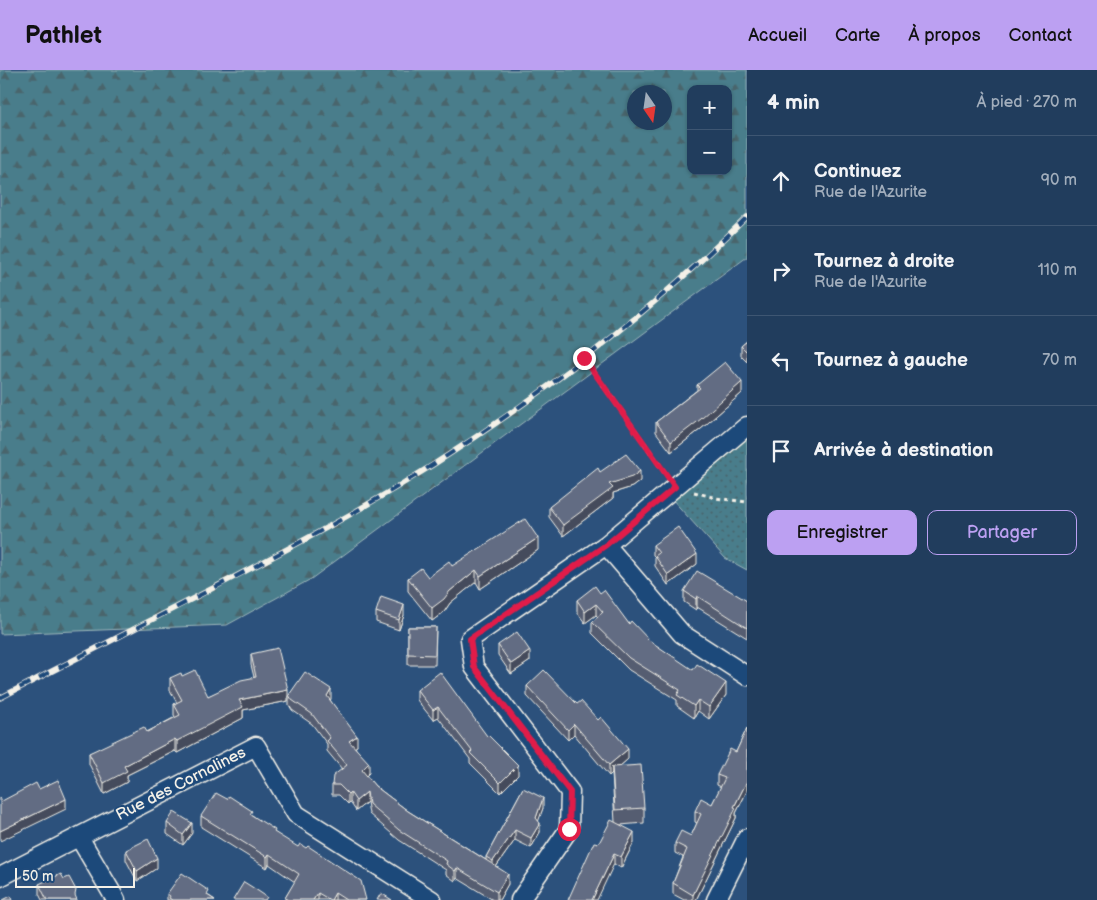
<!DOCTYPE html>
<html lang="fr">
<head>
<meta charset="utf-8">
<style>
	body { margin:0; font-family:"Balsamiq Sans",sans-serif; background:#2d4866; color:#f1f3f6 }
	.controls { position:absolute; right:15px; top:15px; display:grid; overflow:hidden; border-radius:10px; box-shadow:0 1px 4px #0004 }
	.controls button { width:45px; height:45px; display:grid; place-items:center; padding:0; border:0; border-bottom:1px solid #3e5672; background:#213d5d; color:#f1f3f6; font:25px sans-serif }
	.compass { position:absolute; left:627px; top:15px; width:45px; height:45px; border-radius:50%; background:#213d5d; box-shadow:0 1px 4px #0004; rotate:167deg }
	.scale { position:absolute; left:15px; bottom:12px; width:120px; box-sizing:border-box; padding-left:5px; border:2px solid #f4f1e8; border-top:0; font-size:14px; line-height:18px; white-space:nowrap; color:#f4f1e8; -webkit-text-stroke:4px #1f4a7a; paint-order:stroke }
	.stop { position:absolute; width:15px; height:15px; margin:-11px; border:4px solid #e11d48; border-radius:50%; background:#fff }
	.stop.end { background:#e11d48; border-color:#fff; box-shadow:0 1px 5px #0008 }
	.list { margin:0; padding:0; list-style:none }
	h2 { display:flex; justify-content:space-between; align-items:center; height:65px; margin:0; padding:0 20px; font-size:21px }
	h2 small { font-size:16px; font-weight:400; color:#a2aebc }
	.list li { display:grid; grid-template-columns:32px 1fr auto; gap:15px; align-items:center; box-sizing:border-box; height:90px; padding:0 20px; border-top:1px solid #3e5672 }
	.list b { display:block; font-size:19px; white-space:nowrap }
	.list p { margin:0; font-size:16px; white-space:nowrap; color:#a2aebc }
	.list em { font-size:16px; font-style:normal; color:#a2aebc }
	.actions { display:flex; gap:10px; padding:15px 20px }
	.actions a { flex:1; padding:11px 0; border:1px solid #bca0f2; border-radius:10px; text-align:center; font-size:18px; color:#bca0f2 }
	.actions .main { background:#bca0f2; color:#111 }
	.icon { flex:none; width:28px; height:28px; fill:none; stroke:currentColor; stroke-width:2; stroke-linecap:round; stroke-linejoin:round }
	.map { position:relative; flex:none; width:747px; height:830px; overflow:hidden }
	header { display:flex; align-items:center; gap:30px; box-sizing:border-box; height:70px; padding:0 25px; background:#bca0f2; color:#111 }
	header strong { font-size:24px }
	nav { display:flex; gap:28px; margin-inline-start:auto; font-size:18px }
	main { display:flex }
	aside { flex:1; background:#213d5d }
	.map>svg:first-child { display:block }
	.green { fill:url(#green-dots); stroke:#9eb7ba }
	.forest { fill:url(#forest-firs); stroke:#9eb7ba; fill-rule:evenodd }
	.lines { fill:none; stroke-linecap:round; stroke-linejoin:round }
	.minor-casing { stroke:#f4f1e8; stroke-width:21 }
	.path { stroke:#f4f1e8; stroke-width:3; stroke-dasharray:4 4; stroke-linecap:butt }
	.minor { stroke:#1f4a7a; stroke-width:18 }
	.rail-casing { stroke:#f4f1e8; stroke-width:5.5 }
	.rail { stroke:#1f4a7a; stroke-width:4; stroke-dasharray:11; stroke-linecap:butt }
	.wall { fill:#545d71; stroke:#f4f1e8 }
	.shaded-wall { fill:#454c5c; stroke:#f4f1e8 }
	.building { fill:#626c83; stroke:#f4f1e8 }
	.route { stroke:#e11d48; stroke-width:6 }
	.labels { text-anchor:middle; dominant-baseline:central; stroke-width:4; stroke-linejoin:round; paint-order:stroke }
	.street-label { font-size:16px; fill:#f4f1e8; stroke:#1f4a7a }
</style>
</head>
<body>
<header>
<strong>Pathlet</strong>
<nav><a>Accueil</a><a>Carte</a><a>À propos</a><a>Contact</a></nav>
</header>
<main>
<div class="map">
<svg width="747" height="830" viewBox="0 0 747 830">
	<defs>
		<pattern id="green-dots" width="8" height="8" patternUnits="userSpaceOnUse" patternTransform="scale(1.25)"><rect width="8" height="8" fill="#487d8b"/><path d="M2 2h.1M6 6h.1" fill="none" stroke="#48656c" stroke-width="1.8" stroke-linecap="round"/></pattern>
		<pattern id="forest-firs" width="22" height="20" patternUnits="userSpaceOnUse" patternTransform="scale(1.25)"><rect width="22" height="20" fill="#487d8b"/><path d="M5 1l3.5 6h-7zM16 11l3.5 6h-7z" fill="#48656c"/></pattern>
	</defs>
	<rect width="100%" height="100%" fill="#2c517c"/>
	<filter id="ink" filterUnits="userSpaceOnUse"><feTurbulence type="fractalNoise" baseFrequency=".02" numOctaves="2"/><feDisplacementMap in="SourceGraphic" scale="10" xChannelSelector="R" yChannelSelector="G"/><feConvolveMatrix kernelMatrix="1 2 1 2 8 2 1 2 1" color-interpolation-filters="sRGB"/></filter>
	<g filter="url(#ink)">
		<!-- green -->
		<path class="green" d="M747 364V500L725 488 671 428Z"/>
		<!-- forest -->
		<path class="forest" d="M0 0H747V187L311 509 227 555 0 564ZM691 19H728V101H691ZM634 22H664V52H634Z"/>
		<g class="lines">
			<!-- minor casing -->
			<g class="minor-casing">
				<path id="minor" d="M606 475 682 564 747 606
					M79 767 116 830
					M0 807 256 676 296 744 432 830
					M520 830 569 759 570 722 474 597 470 569 606 475 747 356
					M716 830 747 768"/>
			</g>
			<!-- path -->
			<path class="path" d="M584 288 666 404
				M694 422 716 428 747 432"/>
			<!-- minor -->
			<use href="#minor" class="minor"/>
			<!-- rail casing -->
			<g class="rail-casing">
				<path id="rail" d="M0 628C109 571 219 517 326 458 478 374 623 269 747 147"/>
			</g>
			<!-- rail -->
			<use href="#rail" class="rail"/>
		</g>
		<!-- wall -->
		<path class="wall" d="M747 271V292L741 286V276Z
			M697 315 742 323 701 359 671 382 656 362V352L697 320Z
			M600 402 640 411 632 417 613 423V428L563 466 549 447V437Z
			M653 475 697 494 668 515 655 496V487L653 485Z
			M538 480 480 519 476 512 450 533 444 542 432 551 408 521V508L428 507 452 496Z
			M684 521 747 531V568L697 537 696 540 684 532Z
			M600 523 629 554 650 571 726 625 709 649 698 641 694 648 677 636V630L629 600 592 563V552L598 547 596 545 585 553 577 542V530Z
			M376 542 404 545 399 560 376 552Z
			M408 557H436L435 595H408Z
			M498 575 530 591 511 604 498 585Z
			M251 584 288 631 243 640V648L177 683 175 681 127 705V712L104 724 89 694V683L147 662 175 647 174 645V634L177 633 170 620V608L182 606 208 626 254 607 251 595Z
			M527 616 628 689 620 696 644 738V753L620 755 634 772 621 798 614 794 599 773 615 752 612 703 609 706 574 664 568 670 527 626Z
			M417 620 487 666 518 705 500 723 470 693V689L438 647 433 650 417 630Z
			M289 625 331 629 330 630 357 676 355 677 369 703 366 706 375 716 408 741 486 790V787L523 718 543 738 538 751 540 762 531 778 515 770 496 797 508 814 499 830H493L457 808 455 811 446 804V800L399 770 369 744 367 732 356 741 350 732 348 734 339 725H332V715L342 699 327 681V674L312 654 292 640 289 635Z
			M747 658V721L736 743V748L696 830H684L673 824V813L683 787 675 783V773L691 766 697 753 695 752V741L712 734 721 717 717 715V705L736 682Z
			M252 745 275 763 366 830H285V828L295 812 269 794 267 798 201 757V746Z
			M167 753 192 763 183 775 167 764Z
			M126 780 157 798 137 811 126 790Z
			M64 809 77 830H42L39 824V814Z
			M167 824 209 826 215 830H167Z"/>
		<!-- shaded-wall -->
		<path class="shaded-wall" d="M742 312V323L701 359 671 382V372Z
			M640 401V411L632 417 613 423V428L563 466V455L609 414Z
			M538 468V480L480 519V506Z
			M697 484V494L668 515V505Z
			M476 500V512L450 533 444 542 432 551V538L450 521Z
			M697 526V537L696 540V529Z
			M596 534V545L585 553V542Z
			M404 535V545L399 560V550Z
			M530 581V591L511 604V594Z
			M726 613V625L709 649V637Z
			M331 619V629L327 636V626Z
			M288 620V631L243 640V648L177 683V671L239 630Z
			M698 630V641L694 648V636Z
			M438 637V647L433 650V640Z
			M574 654V664L568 670V660Z
			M357 666V676L349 681V671Z
			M175 669V681L127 705V712L104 724V713L124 696Z
			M628 679V689L612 703V697V703L609 706V695Z
			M369 693V703L362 710V700Z
			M518 695V705L500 723V713Z
			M747 711V721L736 743V748L696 830H693V825L734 737Z
			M350 722V732L348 734V724Z
			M367 722V732L356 741V731Z
			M543 728V738L536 758V748Z
			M66 729V739L0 771V761Z
			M192 753V763L183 775V765Z
			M540 753V762L531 778V768Z
			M515 760V770L493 801V791Z
			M634 762V772L621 798V787Z
			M269 784V794L267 798V787Z
			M614 784V794L597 830H592Z
			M157 788V798L137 811V801Z
			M457 798V808L455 811V801Z
			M508 804V814L499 830H497V822Z
			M318 823V830H313Z
			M335 823V830H331Z"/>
		<!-- building -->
		<path class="building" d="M747 271V282L741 276Z
			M725 292 742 312 701 349 671 372 656 352 700 318 697 315Z
			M626 384 640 401 632 407 609 414 613 418 563 455 549 437 598 398 600 402Z
			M525 449 538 468 480 506 476 500 450 521 444 529 432 538 408 508 421 498 428 507 449 491 452 496Z
			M678 457 697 484 668 505 655 486 659 483 653 475Z
			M697 501 747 531V558L697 526 696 529 684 521Z
			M595 516 600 523 604 520 629 554 631 551 650 571 693 600 697 594 726 613 709 637 698 630 694 636 677 625 680 620 629 588 592 552 603 542 596 534 585 542 577 530Z
			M381 527 404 535 399 550 376 542Z
			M408 557H436L435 585 408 584Z
			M517 562 530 581 511 594 498 575Z
			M278 578 288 620 239 630 243 637 177 671 175 669 124 696 127 701 104 713 89 683 144 657 147 662 180 645 174 634 182 630 170 608 181 603 182 606 195 600 208 626 241 610 256 607 251 584Z
			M544 600 577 634 581 631 598 650 601 647 628 679 609 695 574 654 568 660 527 616Z
			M305 602 331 619 327 626 357 666 349 671 369 693 362 700 375 716 408 741 508 804 497 822 457 798 455 801 446 794 447 791 399 760 369 734 367 722 356 731 350 722 348 724 339 715H332L333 706 347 695 327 671 330 668 312 644 292 630 289 625Z
			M440 602 487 666 488 665 518 695 500 713 470 683 472 681 438 637 433 640 417 620Z
			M747 658V711L734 737 736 738 693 825 673 813 687 779 675 773 681 761 691 766 701 744 695 741 701 728 712 734 725 708 717 705 730 679 736 682Z
			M641 695 644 738 615 740 612 697Z
			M58 710 66 729 0 761V727L2 731 36 713 39 719Z
			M523 718 543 728 536 748 540 753 531 768 515 760 493 791 486 787Z
			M216 723 227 729 229 726 252 741 250 744 275 760 274 762 298 777 300 774 306 778 308 776 361 811 366 830H346L335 823 331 830H330L318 823 313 830H288L285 828 299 804 269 784 267 787 201 746Z
			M174 742 192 753 183 765 167 753Z
			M611 750 634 762 621 787 614 784 592 830H568L594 772 599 773Z
			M148 769 157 788 137 801 126 780Z
			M182 803 209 821 207 825 215 830H172L169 828 170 826 167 824Z
			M61 804 64 809 69 807 76 820 75 825 77 830H47L39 814Z
			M244 812 252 817 267 827 265 830H233Z
			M381 823 392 830H377Z
			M11 826 13 830H3Z"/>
	</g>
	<g class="lines" filter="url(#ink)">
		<!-- route -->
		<path class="route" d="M569 759 570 722 474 597 470 569 606 475 675 417 584 288"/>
	</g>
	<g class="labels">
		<!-- street labels -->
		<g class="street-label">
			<text transform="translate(181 714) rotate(-27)">Rue des Cornalines</text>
		</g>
	</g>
</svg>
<div class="controls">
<button>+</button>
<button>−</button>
</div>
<svg class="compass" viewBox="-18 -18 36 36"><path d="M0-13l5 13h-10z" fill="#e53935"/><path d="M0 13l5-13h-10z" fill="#a2aebc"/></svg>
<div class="scale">50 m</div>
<div class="stop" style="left:569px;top:759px"></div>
<div class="stop end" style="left:584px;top:288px"></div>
</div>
<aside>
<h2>4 min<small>À pied · 270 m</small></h2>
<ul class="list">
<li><svg class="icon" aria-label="ahead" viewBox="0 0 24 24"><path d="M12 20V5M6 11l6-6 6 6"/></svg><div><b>Continuez</b><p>Rue de l'Azurite</p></div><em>90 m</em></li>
<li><svg class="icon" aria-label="right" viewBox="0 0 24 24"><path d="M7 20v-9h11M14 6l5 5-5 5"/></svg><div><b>Tournez à droite</b><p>Rue de l'Azurite</p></div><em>110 m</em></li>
<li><svg class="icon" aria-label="left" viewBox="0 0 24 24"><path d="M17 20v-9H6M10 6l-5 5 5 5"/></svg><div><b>Tournez à gauche</b></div><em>70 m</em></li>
<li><svg class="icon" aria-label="arrive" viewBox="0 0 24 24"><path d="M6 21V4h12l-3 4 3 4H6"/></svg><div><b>Arrivée à destination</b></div></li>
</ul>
<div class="actions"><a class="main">Enregistrer</a><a>Partager</a></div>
</aside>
</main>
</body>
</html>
